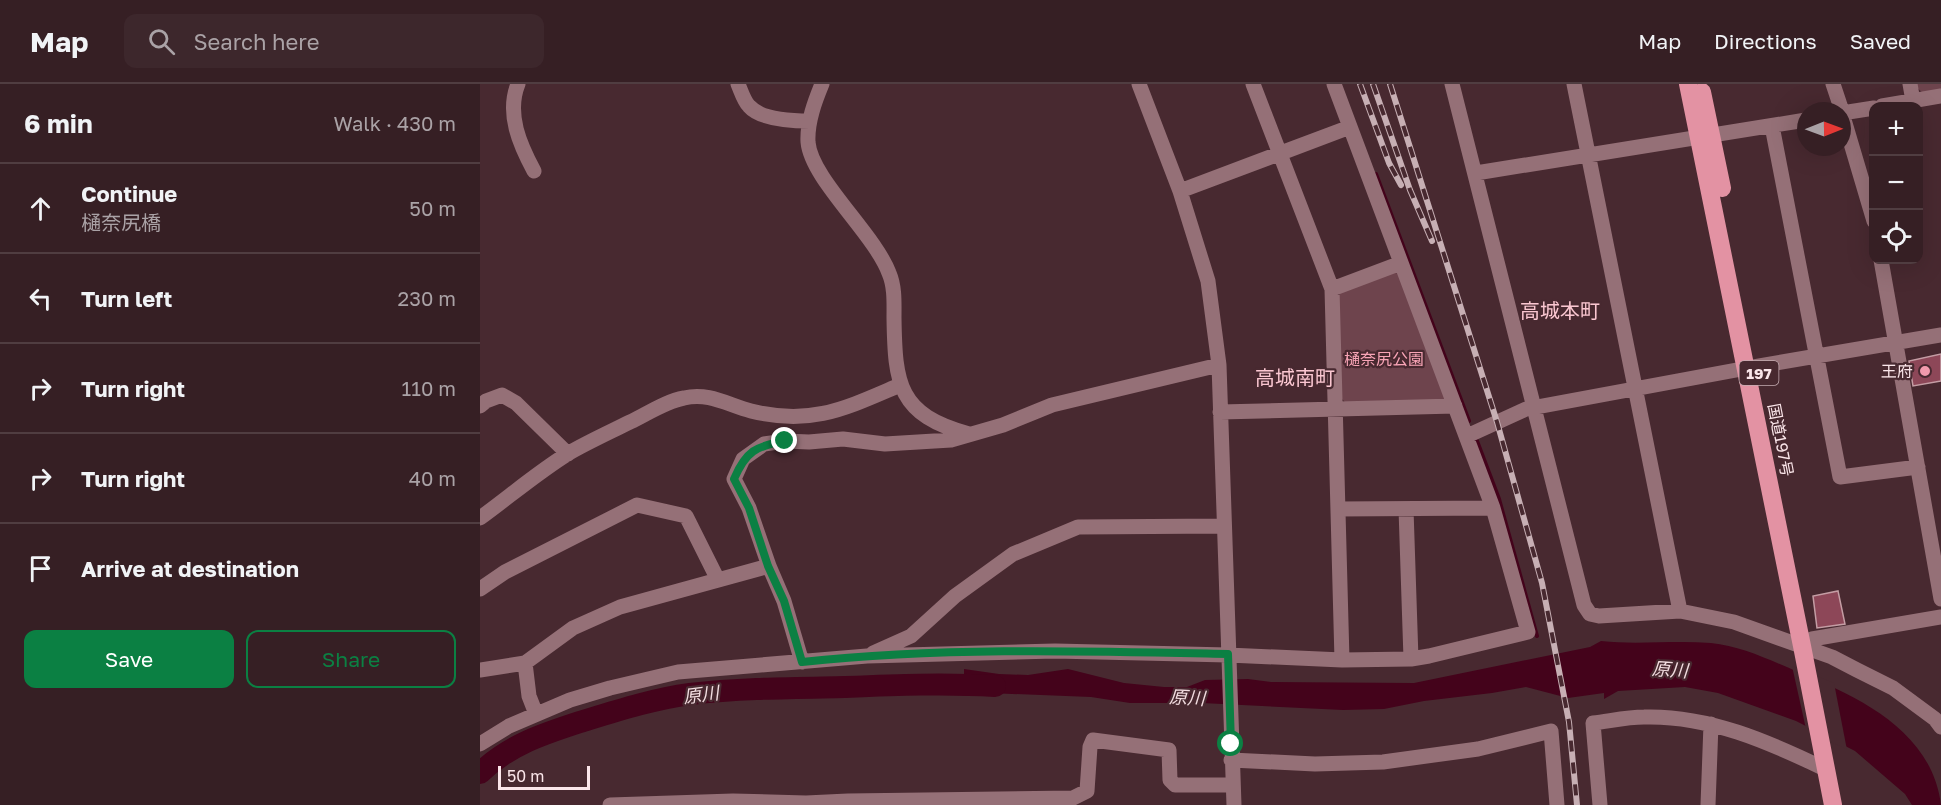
<!DOCTYPE html>
<html lang="en">
<head>
<meta charset="utf-8">
<style>
	body { margin:0; font-family:"Golos Text","Noto Sans JP",sans-serif; background:#3d272c; color:#f1f3f6 }
	.controls { position:absolute; right:18px; top:18px; display:grid; overflow:hidden; border-radius:12px; box-shadow:0 6px 24px #0002 }
	.controls button { width:54px; height:54px; display:grid; place-items:center; padding:0; border:0; border-bottom:2px solid #503d41; background:#361f24; color:#f1f3f6; font:30px sans-serif }
	.compass { position:absolute; left:1317px; top:18px; width:54px; height:54px; border-radius:50%; background:#361f24; box-shadow:0 6px 24px #0002; rotate:89deg }
	.scale { position:absolute; left:18px; bottom:15px; width:92px; box-sizing:border-box; padding-left:6px; border:3px solid #fbe6ea; border-top:0; font-size:16px; line-height:21px; white-space:nowrap; color:#fbe6ea; -webkit-text-stroke:4px #482930; paint-order:stroke }
	.stop { position:absolute; width:18px; height:18px; margin:-14px; border:4px solid #0b8043; border-radius:50%; background:#fff }
	.stop.end { background:#0b8043; border-color:#fff; box-shadow:0 2px 6px #0008 }
	.list { margin:0; padding:0; list-style:none }
	h2 { display:flex; justify-content:space-between; align-items:center; height:78px; margin:0; padding:0 24px; font-size:26px }
	h2 small { font-size:20px; font-weight:400; color:#aaa2a6 }
	.list li { display:grid; grid-template-columns:39px 1fr auto; gap:18px; align-items:center; box-sizing:border-box; height:90px; padding:0 24px; border-top:2px solid #503d41 }
	.list b { display:block; font-size:22px; white-space:nowrap }
	.list p { margin:0; font-size:20px; white-space:nowrap; color:#aaa2a6 }
	.list em { font-size:20px; font-style:normal; color:#aaa2a6 }
	.actions { display:flex; gap:12px; padding:18px 24px }
	.actions a { flex:1; padding:14px 0; border:2px solid #0b8043; border-radius:12px; text-align:center; font-size:21px; color:#0b8043 }
	.actions .main { background:#0b8043; color:#fff }
	.icon { flex:none; width:33px; height:33px; fill:none; stroke:currentColor; stroke-width:2; stroke-linecap:round; stroke-linejoin:round }
	.map { position:relative; flex:none; width:1461px; height:721px; overflow:hidden }
	header { display:flex; align-items:center; gap:36px; box-sizing:border-box; height:84px; padding:0 30px; background:#361f24; border-bottom:2px solid #503d41 }
	header strong { font-size:28px }
	nav { display:flex; gap:33px; margin-inline-start:auto; font-size:21px }
	.search { width:420px; height:54px; background:#3d272c; display:flex; align-items:center; gap:15px; box-sizing:border-box; padding:0 21px; border-radius:12px; color:#aaa2a6; font-size:22px }
	main { display:flex }
	aside { flex:1; background:#361f24 }
	.map>svg:first-child { display:block }
	.green { fill:#6e444d }
	.water { fill:#44031b }
	.pier { fill:#482930 }
	.lines { fill:none; stroke-linecap:round; stroke-linejoin:round }
	.stream { stroke:#44031b; stroke-width:4 }
	.river { stroke:#44031b; stroke-width:22 }
	.building { fill:#8d4758; stroke:#c49da4; stroke-width:1.5 }
	.minor { stroke:#957077; stroke-width:15 }
	.highway { stroke:#e392a3; stroke-width:18 }
	.rail-casing { stroke:#c7afb4; stroke-width:6 }
	.rail { stroke:#482930; stroke-width:4; stroke-dasharray:11; stroke-linecap:butt }
	.route { stroke:#0b8043; stroke-width:8 }
	.poi-dot { fill:#f29aad; stroke:#482930; stroke-width:2 }
	.labels { text-anchor:middle; dominant-baseline:central; stroke-width:4.5; stroke-linejoin:round; paint-order:stroke }
	.shield { fill:#482930; stroke:#c5adb2; stroke-width:1.5 }
	.shield-label { font-size:15px; font-weight:bold; fill:#fbe6ea }
	.park-label { font-size:16px; fill:#f8a4b6; stroke:#482930 }
	.poi-label { font-size:16px; fill:#fbe6ea; stroke:#482930; text-anchor:end }
	.street-label { font-size:16px; fill:#fbe6ea; stroke:#482930 }
	.water-label { font-size:18px; font-style:italic; fill:#f3dde1; stroke:#482930 }
	.quarter-label { font-size:20px; fill:#fbc7d1; stroke:#482930 }
</style>
</head>
<body>
<header>
<strong>Map</strong>
<div class="search"><svg class="icon" aria-label="search" viewBox="0 0 24 24"><circle cx="10" cy="10" r="6"/><path d="M15 15l6 6"/></svg>Search here</div>
<nav><a>Map</a><a>Directions</a><a>Saved</a></nav>
</header>
<main>
<aside>
<h2>6 min<small>Walk · 430 m</small></h2>
<ul class="list">
<li><svg class="icon" aria-label="ahead" viewBox="0 0 24 24"><path d="M12 20V5M6 11l6-6 6 6"/></svg><div><b>Continue</b><p>樋奈尻橋</p></div><em>50 m</em></li>
<li><svg class="icon" aria-label="left" viewBox="0 0 24 24"><path d="M17 20v-9H6M10 6l-5 5 5 5"/></svg><div><b>Turn left</b></div><em>230 m</em></li>
<li><svg class="icon" aria-label="right" viewBox="0 0 24 24"><path d="M7 20v-9h11M14 6l5 5-5 5"/></svg><div><b>Turn right</b></div><em>110 m</em></li>
<li><svg class="icon" aria-label="right" viewBox="0 0 24 24"><path d="M7 20v-9h11M14 6l5 5-5 5"/></svg><div><b>Turn right</b></div><em>40 m</em></li>
<li><svg class="icon" aria-label="arrive" viewBox="0 0 24 24"><path d="M6 21V4h12l-3 4 3 4H6"/></svg><div><b>Arrive at destination</b></div></li>
</ul>
<div class="actions"><a class="main">Save</a><a>Share</a></div>
</aside>
<div class="map">
<svg width="1461" height="721" viewBox="0 0 1461 721">
	<rect width="100%" height="100%" fill="#482930"/>
	<!-- green -->
	<path class="green" d="M1436 0H1461V6L1443 9 1436 3Z
		M913 188 919 190 966 314 963 317 865 318 861 314 858 213 861 207Z"/>
	<!-- water -->
	<path class="water" d="M1121 557C1157 561 1194 556 1231 559 1261 562 1290 576 1318 588 1379 613 1452 647 1461 721H1432L1425 710 1375 667 1316 637 1238 609 1205 603 1138 607 1124 615V609L1088 614 1046 603 1012 609 944 617 904 625 863 626 722 619H650L611 613 484 608V585L519 590 548 591 588 585 644 599 684 603H707L725 596 768 595 791 598 934 599 1110 563Z"/>
	<!-- pier -->
	<path class="pier" d="M1312 582 1354 599 1367 666 1326 645Z"/>
	<g class="lines">
		<!-- stream -->
		<path class="stream" d="M896 90 989 337
			M997 357 1019 415 1057 552"/>
		<!-- river -->
		<path class="river" d="M0 689C29 661 63 650 100 638 136 627 173 615 210 610 262 604 314 604 365 603 415 601 465 599 515 602"/>
	</g>
	<!-- building -->
	<path class="building" d="M1461 270V297L1433 302 1429 277Z
		M1358 507 1365 540 1337 544 1333 512Z"/>
	<g class="lines">
		<!-- minor -->
		<path class="minor" d="M38 0C26 30 40 61 54 87
			M258 0C261 7 264 17 269 22 281 36 313 37 330 37
			M342 0C335 17 327 38 328 58 331 95 394 149 409 189 415 203 414 219 414 234 415 300 418 331 489 350
			M659 0 700 107 728 197 739 281 754 721
			M773 0 852 205 862 576
			M972 0 1104 521 1110 530 1119 532 1200 527 1254 538 1352 573 1377 586 1413 604 1455 635 1461 643
			M1094 0 1200 527
			M1353 0 1362 27
			M1430 0 1433 17
			M1402 22 1461 12
			M1362 29 1394 137
			M1362 29 1394 24
			M1292 42 1360 393 1438 383
			M996 89 1326 36
			M700 107 870 43
			M1401 176 1461 515
			M852 205 921 179
			M0 322 6 317 22 311 36 319 88 370
			M740 328 975 322
			M987 352 1046 325 1278 282 1461 251
			M858 425 1013 424
			M926 425 931 575
			M0 434C29 413 58 388 89 369 108 358 130 348 150 338 167 330 186 317 204 314 229 308 248 321 271 327 332 342 366 324 420 301
			M0 505 25 488 157 421 206 432 238 496
			M1332 555 1461 533
			M393 569 431 552 475 512 533 470 598 443 744 442
			M322 578 304 517 289 482 269 424 254 395 263 375 284 360 305 357 329 358 363 355 405 360 471 356 523 341 572 321 739 281
			M0 586 45 579
			M56 630 49 612 45 579 93 544 140 523 289 482
			M0 660 29 642 90 616 130 604 198 588 387 572 575 567 748 571 862 576 931 575 949 572 1048 548 1013 424 854 0
			M751 676 835 680 903 678 998 665 1071 647 1077 721
			M130 721 253 717 326 719 368 717 593 714 607 707 610 663 613 656 689 666 690 696 695 701H753
			M1120 721 1113 639C1130 637 1147 633 1164 633 1228 631 1289 658 1345 685
			M1228 721 1231 640"/>
		<!-- highway -->
		<path class="highway" d="M1208 0 1322 562 1353 721
			M1222 8 1242 104"/>
		<!-- rail casing -->
		<g class="rail-casing">
			<path id="rail" d="M880 0 909 79 921 101
				M893 0 930 106 952 157
				M910 0 1017 338 1062 499 1089 638 1097 721"/>
		</g>
		<!-- rail -->
		<use href="#rail" class="rail"/>
	</g>
	<g class="lines">
		<!-- route -->
		<path class="route" d="M305 357C276 362 266 367 254 395L269 424 288 482 304 517 322 578C463 563 606 567 748 570L751 660"/>
	</g>
	<!-- markers -->
	<circle class="poi-dot" cx="1445" cy="287" r="6"/>
	<g class="labels">
		<!-- shield labels -->
		<rect class="shield" x="1259.5" y="277" width="39" height="24" rx="4.5"/>
		<g class="shield-label">
			<text x="1279" y="289">197</text>
		</g>
		<!-- park labels -->
		<g class="park-label">
			<text x="904" y="275">樋奈尻公園</text>
		</g>
		<!-- poi labels -->
		<g class="poi-label">
			<text x="1433" y="287">王府</text>
		</g>
		<!-- street labels -->
		<g class="street-label">
			<text transform="translate(1301 356) rotate(79)">国道197号</text>
		</g>
		<!-- water labels -->
		<g class="water-label">
			<text transform="translate(1190 585) rotate(4)">原川</text>
			<text transform="translate(221 610) rotate(-7)">原川</text>
			<text transform="translate(707 613) rotate(3)">原川</text>
		</g>
		<!-- quarter labels -->
		<g class="quarter-label">
			<text x="1080" y="226">高城本町</text>
			<text x="815" y="293">高城南町</text>
		</g>
	</g>
</svg>
<div class="controls">
<button>+</button>
<button>−</button>
<button><svg class="icon" aria-label="locate" viewBox="0 0 24 24"><circle cx="12" cy="12" r="6"/><path d="M12 2v4M12 18v4M2 12h4M18 12h4"/></svg></button>
</div>
<svg class="compass" viewBox="-18 -18 36 36"><path d="M0-13l5 13h-10z" fill="#e53935"/><path d="M0 13l5-13h-10z" fill="#aaa2a6"/></svg>
<div class="scale">50 m</div>
<div class="stop" style="left:751px;top:660px"></div>
<div class="stop end" style="left:305px;top:357px"></div>
</div>
</main>
</body>
</html>
